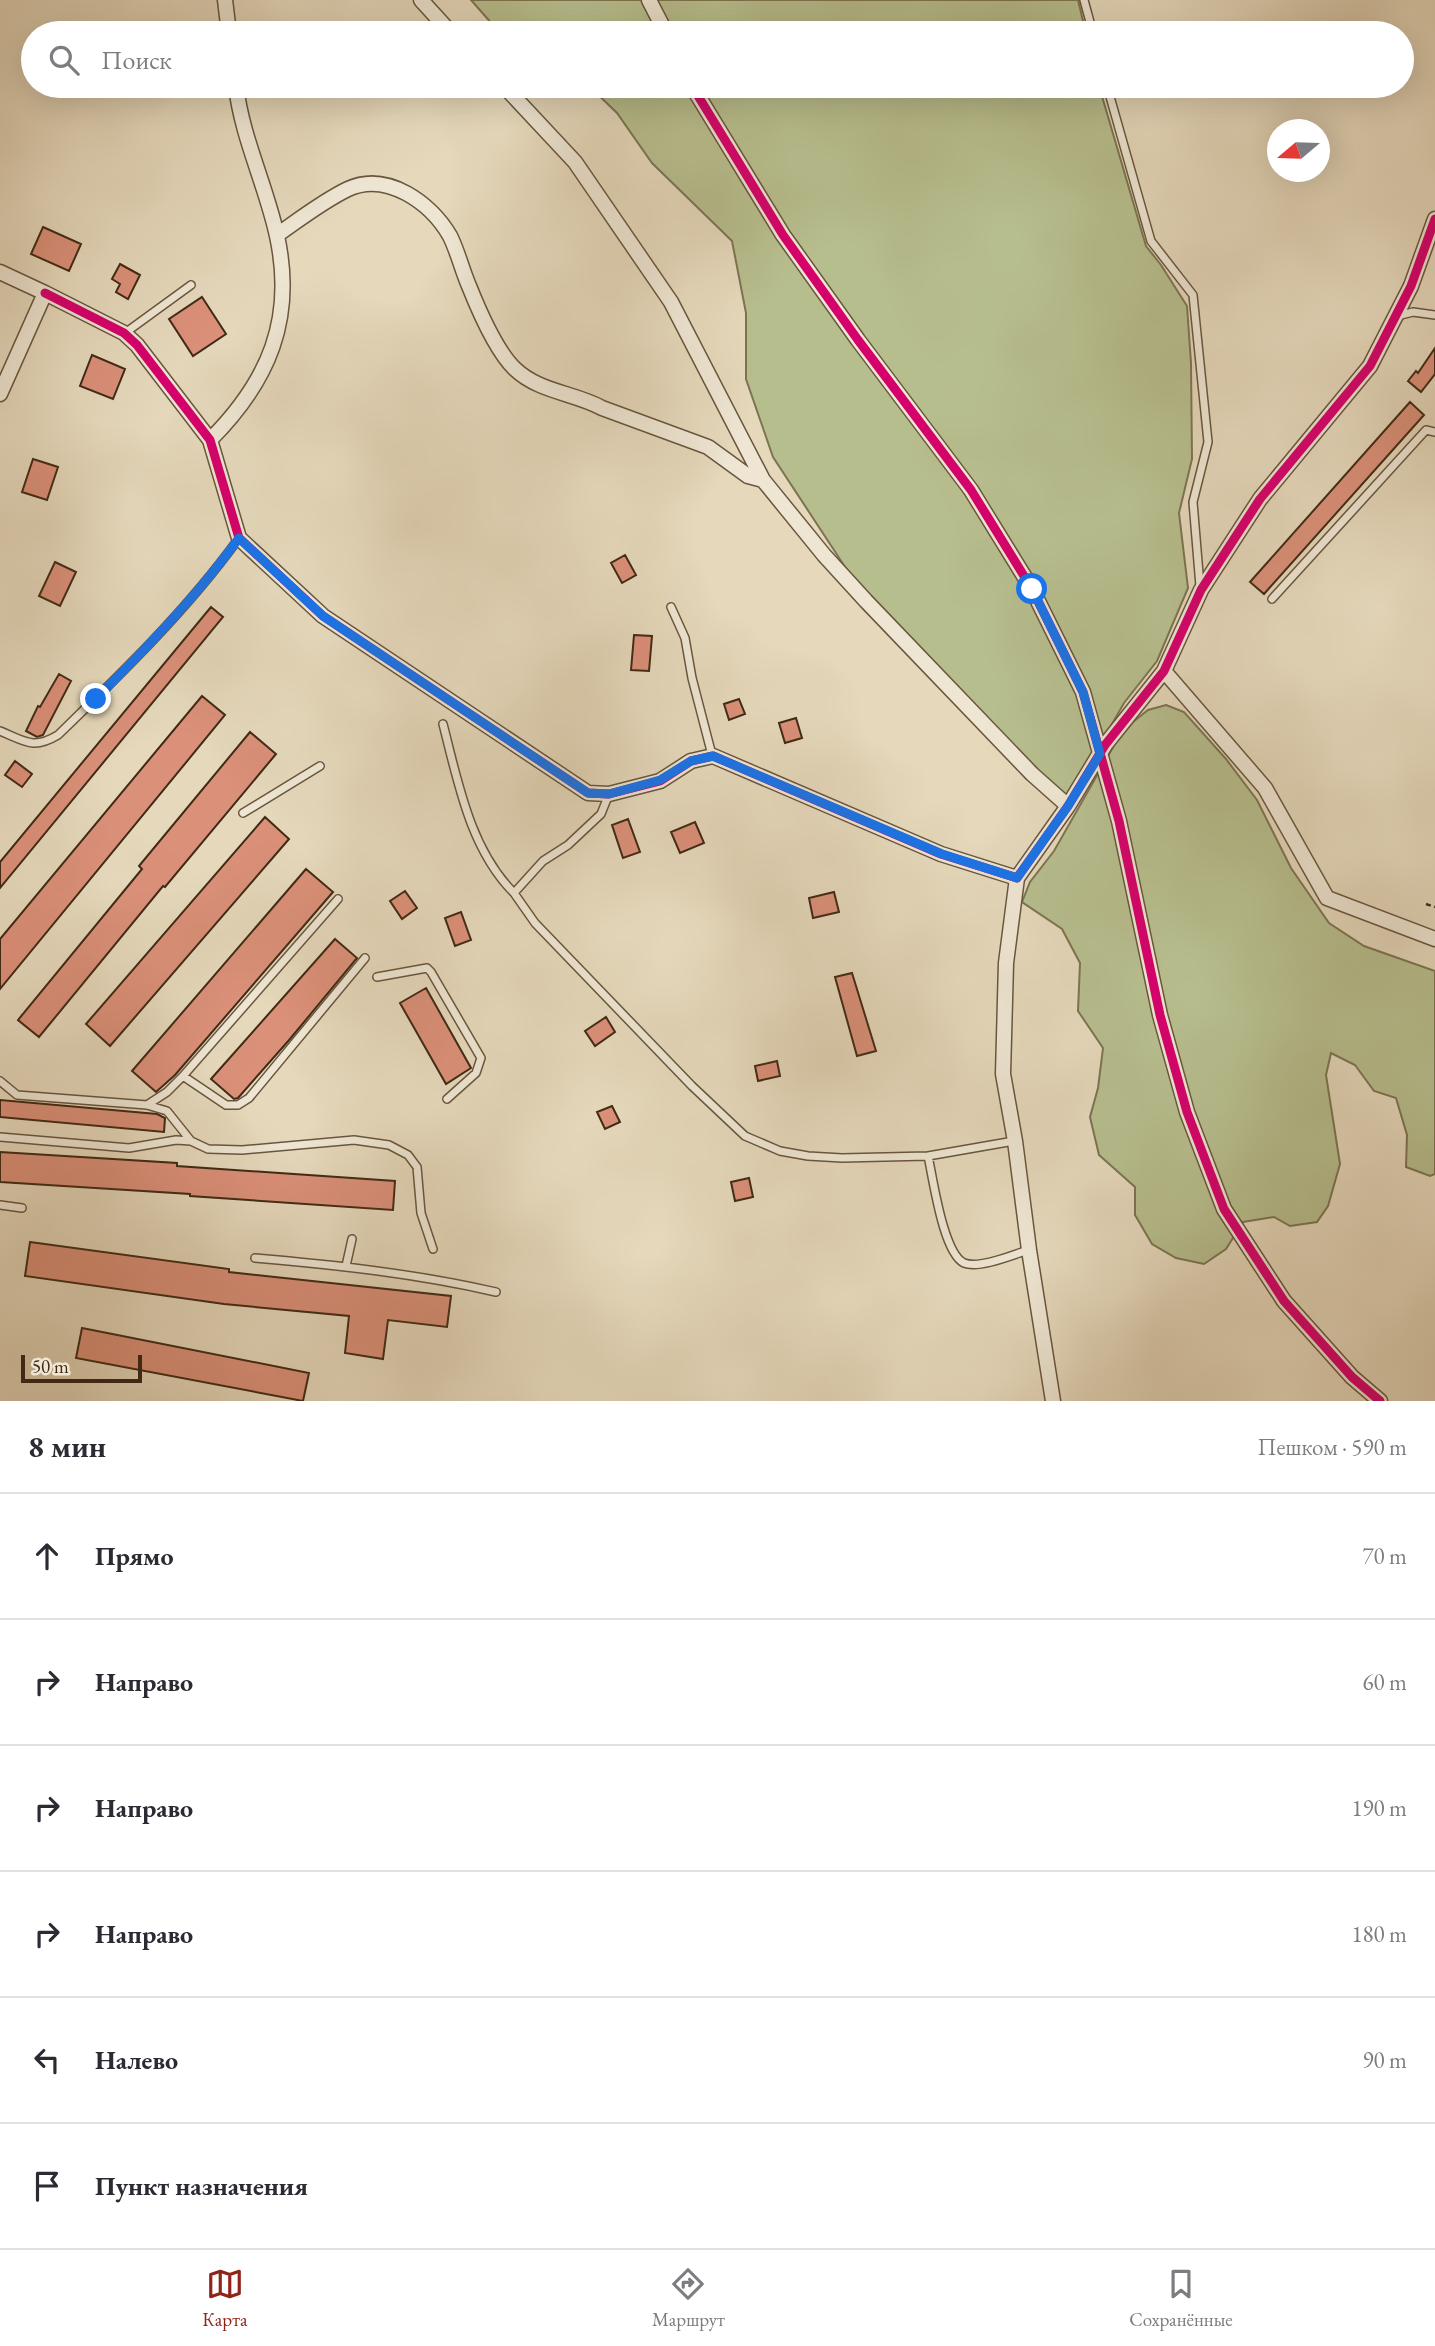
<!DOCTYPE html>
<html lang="ru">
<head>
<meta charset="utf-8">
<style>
	body { margin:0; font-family:"EB Garamond",serif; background:#f2f2f3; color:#2b2b33 }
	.compass { position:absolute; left:1267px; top:119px; width:63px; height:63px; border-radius:50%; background:#fff; box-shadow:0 7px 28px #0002; rotate:251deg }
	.scale { position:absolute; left:21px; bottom:18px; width:121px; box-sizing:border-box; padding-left:7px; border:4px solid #402a15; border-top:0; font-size:19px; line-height:24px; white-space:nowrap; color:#402a15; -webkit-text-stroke:5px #eee6d3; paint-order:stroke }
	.stop { position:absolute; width:21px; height:21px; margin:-16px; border:5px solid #1a73e8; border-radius:50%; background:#fff }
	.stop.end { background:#1a73e8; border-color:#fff; box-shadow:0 2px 7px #0008 }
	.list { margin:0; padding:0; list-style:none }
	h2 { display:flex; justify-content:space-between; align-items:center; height:91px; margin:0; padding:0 28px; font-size:30px }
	h2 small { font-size:23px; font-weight:400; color:#7c7c81 }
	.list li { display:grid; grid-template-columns:46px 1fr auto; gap:21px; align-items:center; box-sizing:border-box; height:126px; padding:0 28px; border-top:2px solid #e1e1e2 }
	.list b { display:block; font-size:26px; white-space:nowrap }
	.list em { font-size:23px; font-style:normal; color:#7c7c81 }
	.icon { flex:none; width:38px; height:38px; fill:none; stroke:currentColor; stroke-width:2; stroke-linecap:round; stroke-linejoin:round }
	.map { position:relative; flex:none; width:1435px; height:1401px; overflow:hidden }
	.search { position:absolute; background:#fff; box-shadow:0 7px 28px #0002; left:21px; right:21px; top:21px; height:77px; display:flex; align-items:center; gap:18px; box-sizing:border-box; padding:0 24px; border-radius:38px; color:#7c7c81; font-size:26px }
	.sheet { height:847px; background:#fff }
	nav { display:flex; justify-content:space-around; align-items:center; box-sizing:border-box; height:98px; border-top:2px solid #e1e1e2; background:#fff; font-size:19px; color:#7c7c81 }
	nav a { display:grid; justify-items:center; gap:4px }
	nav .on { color:#8f2418 }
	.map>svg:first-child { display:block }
	.green { fill:#b7be8e; stroke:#7c7452; stroke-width:2 }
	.building { fill:#db9079; stroke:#402a15; stroke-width:2 }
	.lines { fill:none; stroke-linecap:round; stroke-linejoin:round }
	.service-casing { stroke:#69563e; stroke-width:10 }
	.minor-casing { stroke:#69563e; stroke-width:17 }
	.path { stroke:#402a15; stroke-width:2.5; stroke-dasharray:5 3.5; stroke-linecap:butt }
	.service { stroke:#eee6d3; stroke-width:7 }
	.minor { stroke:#eee6d3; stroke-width:14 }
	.cycleway-casing { stroke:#eee6d3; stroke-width:13 }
	.cycleway { stroke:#d6006c; stroke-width:9 }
	.route { stroke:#1a73e8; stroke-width:9 }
</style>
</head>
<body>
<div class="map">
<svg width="1435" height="1401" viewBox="0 0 1435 1401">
	<rect width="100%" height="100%" fill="#e5d8bb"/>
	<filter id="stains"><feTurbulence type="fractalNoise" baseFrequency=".00286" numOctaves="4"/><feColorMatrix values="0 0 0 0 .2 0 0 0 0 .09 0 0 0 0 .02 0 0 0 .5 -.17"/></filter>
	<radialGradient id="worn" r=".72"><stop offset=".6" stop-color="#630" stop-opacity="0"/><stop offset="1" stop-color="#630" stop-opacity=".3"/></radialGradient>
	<!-- green -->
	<path class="green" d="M471 0H1078L1086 33H500Z
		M589 86H1099L1146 246 1161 265 1187 306 1191 363 1192 459 1179 513 1188 588 1157 661 1124 703 1067 803 1034 772 849 573 773 457 746 379V313L732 241 652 163 617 113Z
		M1166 705 1184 712 1226 759 1257 800 1291 868 1329 923 1364 946 1435 971V1174L1430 1176 1406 1167 1407 1135 1396 1098 1374 1091 1355 1065 1331 1053 1326 1075 1340 1164 1328 1206 1317 1222 1290 1226 1274 1217 1243 1222 1226 1249 1204 1264 1176 1258 1152 1244 1135 1215V1187L1099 1155 1090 1117 1098 1088 1103 1048 1078 1011 1080 963 1062 929 1022 902 1030 882 1054 851 1116 742 1133 722 1148 710Z"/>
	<!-- building -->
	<path class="building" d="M43 227 81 244 69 271 31 254Z
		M120 264 140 275 128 299 116 292 120 284 112 279Z
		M202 297 226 334 193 356 169 319Z
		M1435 348V374L1421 392 1408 381 1416 371 1418 373Z
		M92 355 125 369 113 399 80 386Z
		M1410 402 1424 415 1264 594 1250 582Z
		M33 459 58 467 47 500 22 492Z
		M625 555 636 575 622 583 611 563Z
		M55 562 76 572 60 606 39 596Z
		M211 607 223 617 0 888V862Z
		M634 635 652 636 649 671 631 670Z
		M59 674 71 681 43 735 37 737 26 731 38 706 40 707Z
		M202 696 225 715 0 989V939Z
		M739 699 745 714 729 720 724 704Z
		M796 718 802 738 785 743 779 723Z
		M250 732 276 754 165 887 163 886 39 1037 18 1020 142 869 139 866Z
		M15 761 32 774 22 787 5 775Z
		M265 817 289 839 110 1046 86 1024Z
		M628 819 640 852 623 858 612 825Z
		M695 822 704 843 680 853 671 832Z
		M306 869 333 892 175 1075 156 1092 132 1071Z
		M405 891 417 908 402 919 390 901Z
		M834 892 839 912 813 918 809 898Z
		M461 912 471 940 455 946 445 918Z
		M335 939 357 958 290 1039 238 1098 234 1099 211 1079Z
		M852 973 876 1051 857 1056 835 977Z
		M426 988 471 1068 446 1084 400 1003Z
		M606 1017 615 1032 595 1046 585 1031Z
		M777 1061 780 1076 758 1081 755 1066Z
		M0 1100 157 1114 165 1118 164 1132 0 1117Z
		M612 1106 620 1122 605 1129 597 1112Z
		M0 1152 177 1163V1166L395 1181 393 1210 190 1196V1194L0 1182Z
		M749 1178 753 1197 735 1201 731 1182Z
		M30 1242 229 1269V1272L451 1296 447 1327 388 1320 383 1359 345 1353 349 1316 224 1304 25 1276Z
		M82 1328 309 1373 303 1401 76 1358Z"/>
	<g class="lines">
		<!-- service casing -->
		<g class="service-casing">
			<path id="service" d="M1084 0 1093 33
				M1107 86 1151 241 1193 295 1208 442 1193 502 1200 586
				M1397 316 1413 312 1435 315
				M125 333 191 285
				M1272 599 1426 430 1435 432
				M671 607 685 638 692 678 712 755
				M443 724C458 782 470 849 514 893
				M0 731C25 741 33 750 58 735 122 673 187 610 239 538
				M609 794 601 814 568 845 543 861 514 893 535 923 692 1086 745 1136 780 1151 808 1156 842 1158 928 1156 1014 1141
				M243 813 320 766
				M338 899 183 1076 226 1105H238L249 1098 365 958
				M377 977 427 968 431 972 481 1058 476 1073 447 1099
				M0 1081 17 1095 147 1105 167 1111 191 1141
				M147 1105 167 1092 183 1076
				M0 1137 129 1148 176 1140 191 1141 208 1149 242 1150 354 1140 389 1145 408 1155 417 1167 421 1213 433 1249
				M928 1156C933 1178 943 1253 964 1263 979 1269 1013 1255 1028 1250
				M0 1205 22 1208
				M255 1258C337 1265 417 1274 496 1292
				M346 1266 352 1239"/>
		</g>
		<!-- minor casing -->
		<g class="minor-casing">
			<path id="minor" d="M225 0 229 33
				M421 0 451 33
				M649 0 666 33
				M504 86 575 162 671 302 763 480 824 555 866 601 1032 774 1068 806
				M692 86 783 235 858 340 971 490 1032 589 1083 692 1119 821 1160 1015 1187 1112 1224 1209 1284 1301 1352 1377 1380 1401
				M277 235C300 219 323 201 348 189 387 171 431 203 450 236 458 252 462 270 469 286 479 311 496 351 515 369 539 392 575 393 602 408L708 447 748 476 763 480
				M0 272 45 293 0 394
				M45 293 124 333 137 345 210 440 239 538 323 616 588 793 609 794 660 781 691 761 713 756 941 854 1017 878 1068 806 1105 745 1164 671 1201 590 1260 499 1370 366 1411 286 1435 219
				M210 440C269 381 295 319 277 236 266 185 242 138 236 86
				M1164 671 1265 788 1327 898 1435 939
				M1017 878 1006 963 1003 1074 1015 1141 1029 1250 1053 1401"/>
		</g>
		<!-- path -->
		<path class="path" d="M1426 904 1435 907"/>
		<!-- service -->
		<use href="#service" class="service"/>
		<!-- minor -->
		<use href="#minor" class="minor"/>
		<!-- cycleway casing -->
		<g class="cycleway-casing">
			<path id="cycleway" d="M692 86 783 235 858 340 971 490 1032 589 1083 692 1119 821 1160 1015 1187 1112 1224 1209 1284 1301 1352 1377 1380 1401
				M45 293 124 333 137 345 210 440 239 538 323 616 588 793 609 794 660 781 691 761 713 756 941 854 1017 878 1068 806 1105 745 1164 671 1201 590 1260 499 1370 366 1411 286 1435 219"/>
		</g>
		<!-- cycleway -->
		<use href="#cycleway" class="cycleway"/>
	</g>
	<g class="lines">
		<!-- route -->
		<path class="route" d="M96 699C146 648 197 596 239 538L323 616 588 793 609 794 660 780 691 761 713 756 942 854 1017 878 1068 806 1100 754 1083 692 1032 589"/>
	</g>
	<rect width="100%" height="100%" filter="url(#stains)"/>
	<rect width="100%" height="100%" fill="url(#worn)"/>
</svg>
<svg class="compass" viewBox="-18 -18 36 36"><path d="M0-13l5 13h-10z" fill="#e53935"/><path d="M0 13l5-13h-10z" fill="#7c7c81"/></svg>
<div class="scale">50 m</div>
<div class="stop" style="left:1032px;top:589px"></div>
<div class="stop end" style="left:96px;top:699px"></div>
<div class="search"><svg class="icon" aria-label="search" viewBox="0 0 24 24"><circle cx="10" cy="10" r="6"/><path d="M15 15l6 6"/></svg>Поиск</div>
</div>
<section class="sheet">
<h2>8 мин<small>Пешком · 590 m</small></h2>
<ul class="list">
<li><svg class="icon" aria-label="ahead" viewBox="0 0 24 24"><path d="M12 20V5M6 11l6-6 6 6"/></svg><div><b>Прямо</b></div><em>70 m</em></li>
<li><svg class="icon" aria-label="right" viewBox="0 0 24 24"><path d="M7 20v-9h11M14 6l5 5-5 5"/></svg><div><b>Направо</b></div><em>60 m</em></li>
<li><svg class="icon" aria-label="right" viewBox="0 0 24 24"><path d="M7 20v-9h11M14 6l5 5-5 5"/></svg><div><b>Направо</b></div><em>190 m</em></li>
<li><svg class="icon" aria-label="right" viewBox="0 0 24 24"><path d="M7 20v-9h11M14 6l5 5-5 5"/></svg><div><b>Направо</b></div><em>180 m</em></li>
<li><svg class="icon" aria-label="left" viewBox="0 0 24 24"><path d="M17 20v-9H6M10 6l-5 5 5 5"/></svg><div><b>Налево</b></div><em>90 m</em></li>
<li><svg class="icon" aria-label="arrive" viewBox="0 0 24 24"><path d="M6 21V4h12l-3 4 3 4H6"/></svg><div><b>Пункт назначения</b></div></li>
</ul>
</section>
<nav>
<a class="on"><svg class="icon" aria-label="map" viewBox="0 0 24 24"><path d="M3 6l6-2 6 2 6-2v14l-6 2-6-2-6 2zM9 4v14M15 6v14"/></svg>Карта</a>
<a><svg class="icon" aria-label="directions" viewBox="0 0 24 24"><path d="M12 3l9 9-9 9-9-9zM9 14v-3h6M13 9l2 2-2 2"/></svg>Маршрут</a>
<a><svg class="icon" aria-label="saved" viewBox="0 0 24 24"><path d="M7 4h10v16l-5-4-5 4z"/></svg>Сохранённые</a>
</nav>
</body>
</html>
